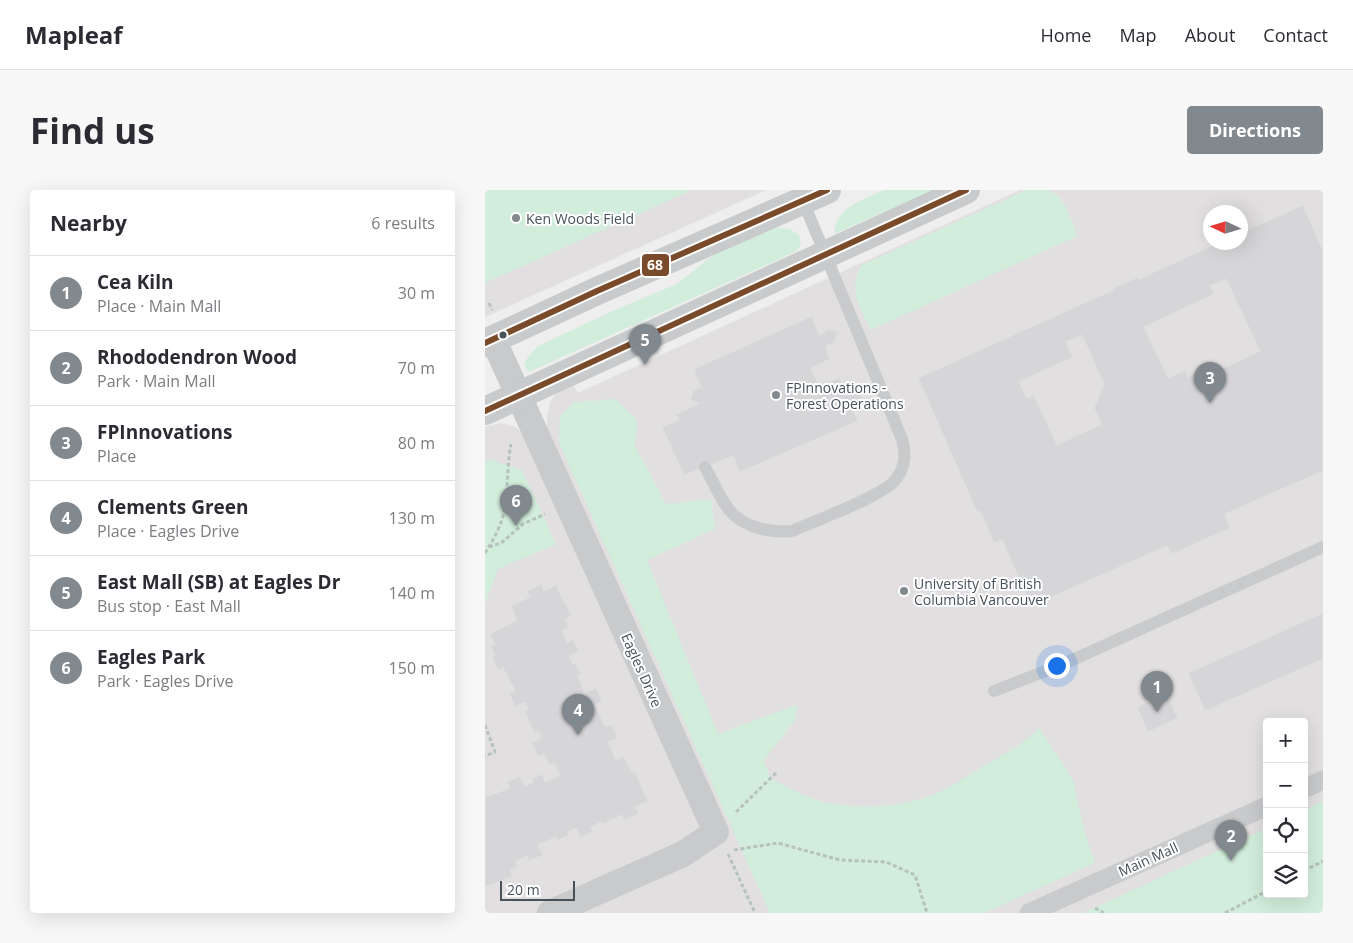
<!DOCTYPE html>
<html lang="en">
<head>
<meta charset="utf-8">
<style>
	body { margin:0; font-family:"Open Sans",sans-serif; background:#f7f7f7; color:#2b2b33 }
	.controls { position:absolute; right:15px; bottom:15px; display:grid; overflow:hidden; border-radius:5px; box-shadow:0 5px 20px #0002 }
	.controls button { width:45px; height:45px; display:grid; place-items:center; padding:0; border:0; border-bottom:1px solid #e1e1e2; background:#fff; color:#2b2b33; font:25px sans-serif }
	.compass { position:absolute; left:718px; top:15px; width:45px; height:45px; border-radius:50%; background:#fff; box-shadow:0 5px 20px #0002; rotate:274deg }
	.scale { position:absolute; left:15px; bottom:12px; width:75px; box-sizing:border-box; padding-left:5px; border:2px solid #46515a; border-top:0; font-size:14px; line-height:18px; white-space:nowrap; color:#46515a; -webkit-text-stroke:4px #fff; paint-order:stroke }
	.you { position:absolute; left:571px; top:475px; width:18px; height:18px; margin:-12px; border:4px solid #fff; border-radius:50%; background:#1a73e8; box-shadow:0 0 0 8px #1a73e833 }
	.badge { display:grid; place-items:center; width:32px; height:32px; border-radius:50%; background:#81888e; color:#fff; font-size:16px; font-weight:700 }
	.pin { position:absolute; translate:-50% -41px; filter:drop-shadow(0 1px 2px #0008) }
	.pin::after { content:''; position:absolute; top:26px; width:18px; height:15px; background:inherit; clip-path:polygon(0 0,100% 0,50% 100%) }
	.list { margin:0; padding:0; list-style:none }
	h2 { display:flex; justify-content:space-between; align-items:center; height:65px; margin:0; padding:0 20px; font-size:21px }
	h2 small { font-size:16px; font-weight:400; color:#7c7c81 }
	.list li { display:grid; grid-template-columns:32px 1fr auto; gap:15px; align-items:center; box-sizing:border-box; height:75px; padding:0 20px; border-top:1px solid #e1e1e2 }
	.list b { display:block; font-size:19px; white-space:nowrap }
	.list p { margin:0; font-size:16px; white-space:nowrap; color:#7c7c81 }
	.list em { font-size:16px; font-style:normal; color:#7c7c81 }
	.icon { flex:none; width:28px; height:28px; fill:none; stroke:currentColor; stroke-width:2; stroke-linecap:round; stroke-linejoin:round }
	.map { position:relative; flex:none; width:838px; height:723px; overflow:hidden; border-radius:5px }
	header { display:flex; align-items:center; gap:30px; box-sizing:border-box; height:70px; padding:0 25px; background:#fff; border-bottom:1px solid #e1e1e2 }
	header strong { font-size:24px }
	nav { display:flex; gap:28px; margin-inline-start:auto; font-size:18px }
	.intro { display:flex; align-items:center; justify-content:space-between; box-sizing:border-box; height:120px; padding:0 30px }
	h1 { margin:0; font-size:35px }
	.button { padding:12px 22px; border-radius:5px; background:#81888e; color:#fff; font-size:18px; font-weight:700 }
	main { display:flex; gap:30px; padding:0 30px }
	aside { flex:1; background:#fff; border-radius:5px; box-shadow:0 5px 20px #0002 }
	.map>svg:first-child { display:block }
	.education { fill:#e1dfe0; fill-rule:evenodd }
	.green { fill:#d2eddb }
	.building { fill:#d6d6d8; stroke:#e0e0e1; fill-rule:evenodd }
	.lines { fill:none; stroke-linecap:round; stroke-linejoin:round }
	.path { stroke:#b6c2be; stroke-width:3; stroke-dasharray:4 2.5; stroke-linecap:butt }
	.service { stroke:#c8cacc; stroke-width:12 }
	.pedestrian { stroke:#c8cacc; stroke-width:19 }
	.minor { stroke:#c8cacc; stroke-width:26 }
	.tertiary { stroke:#c8cacc; stroke-width:28 }
	.bus-1-casing { stroke:#fff; stroke-width:10 }
	.bus-1 { stroke:#7a4b2a; stroke-width:6 }
	.poi-dot { fill:#81888e; stroke:#fff; stroke-width:2 }
	.bus-dot { fill:#46515a; stroke:#fff; stroke-width:2 }
	.labels { text-anchor:middle; dominant-baseline:central; stroke-width:4; stroke-linejoin:round; paint-order:stroke }
	.poi-label { font-size:14px; fill:#46515a; stroke:#fff; text-anchor:start }
	.street-label { font-size:14px; fill:#46515a; stroke:#fff }
	.line-badge { stroke:#fff; stroke-width:2 }
	.badge-label { font-size:14px; text-anchor:middle; font-weight:bold; fill:#fff }
</style>
</head>
<body>
<header>
<strong>Mapleaf</strong>
<nav><a>Home</a><a>Map</a><a>About</a><a>Contact</a></nav>
</header>
<div class="intro"><h1>Find us</h1><a class="button">Directions</a></div>
<main>
<aside>
<h2>Nearby<small>6 results</small></h2>
<ul class="list">
<li><span class="badge">1</span><div><b>Cea Kiln</b><p>Place · Main Mall</p></div><em>30 m</em></li>
<li><span class="badge">2</span><div><b>Rhododendron Wood</b><p>Park · Main Mall</p></div><em>70 m</em></li>
<li><span class="badge">3</span><div><b>FPInnovations</b><p>Place</p></div><em>80 m</em></li>
<li><span class="badge">4</span><div><b>Clements Green</b><p>Place · Eagles Drive</p></div><em>130 m</em></li>
<li><span class="badge">5</span><div><b>East Mall (SB) at Eagles Dr</b><p>Bus stop · East Mall</p></div><em>140 m</em></li>
<li><span class="badge">6</span><div><b>Eagles Park</b><p>Park · Eagles Drive</p></div><em>150 m</em></li>
</ul>
</aside>
<div class="map">
<svg width="838" height="723" viewBox="0 0 838 723">
	<rect width="100%" height="100%" fill="#efeeee"/>
	<!-- education -->
	<path class="education" d="M0 0H281L0 127Z
		M535 0H838V723H0V237L16 233 31 237 40 248 51 269 62 236V227L65 212 71 204 79 199 88 195 93 203ZM726 22H756V52H726ZM782 532H819V704H782Z"/>
	<!-- green -->
	<path class="green" d="M0 0H207L0 93Z
		M399 0H449L349 44C351 17 377 10 399 0Z
		M541 0C548 0 555 0 562 0 580 3 587 32 592 46L386 140C374 116 364 103 375 76Z
		M291 37 305 39 314 45 316 55 310 62 44 182 41 179 39 174 43 167 53 156 134 118 192 94 223 69 241 57 275 42Z
		M131 209 153 231 149 254 181 314 226 309 230 339 162 370 233 544 313 514 309 532 279 570 285 588C302 598 329 611 349 614 378 620 419 616 447 605 466 598 483 585 500 575 519 564 539 554 554 538L588 589 599 641 610 673 499 723H285L74 253 75 226 89 212Z
		M0 270H6L37 280 71 354 13 379 0 414Z
		M838 611V723H598L782 638V704H819V620Z"/>
	<!-- building -->
	<path class="building" d="M818 15 838 60V281L740 324 745 338 687 364 682 356 546 416 517 350 509 353 495 321 492 322 433 188 628 100 627 99 653 87 654 89 735 52H756V43ZM741 89 775 161 726 184 723 178 703 187 700 180 683 188 659 137 729 104 725 96ZM597 145 619 194 609 218 617 234 572 255 549 205 542 208 534 192 588 167 581 152Z
		M327 126 334 145 344 139 353 142 349 153 340 156 345 169 326 178 334 196 355 188 360 200 370 198 378 199 375 209 365 214 373 231 255 282 248 266 199 285 177 237 194 230 191 225 214 213 205 210 208 201 216 197 209 179Z
		M57 394 59 401 71 395 79 413 80 412 87 426 80 429 84 438 77 441 82 452 88 449 94 462 84 466 88 474 91 473 96 484 93 485V487L100 503 111 498 117 512 110 514 120 537 126 534 133 548 123 552 131 570 139 566 147 583 150 581 163 612 150 617 154 624 139 630 137 625 117 634 116 632 106 637 108 642 95 648 91 638 82 642 84 645 73 650 71 647 53 655 58 665 44 671 42 666 31 671 33 676 25 680 28 687 0 697V607L25 598 22 592 35 586 40 596 48 592 47 589 57 584 60 592 75 585 69 573 64 575 59 564 53 566 47 553 56 548 53 541 49 543 40 521 43 520 40 512 30 517 24 503 30 500 18 478 13 480 7 467 10 466 6 456 10 454 5 444 32 430 26 416 45 407 42 401Z
		M838 423V469L720 521 703 483Z
		M681 504 693 528 663 542 652 517Z"/>
	<g class="lines">
		<!-- path -->
		<path class="path" d="M4 113 7 120
			M4 357 16 353 38 334 60 324
			M0 363C9 349 18 333 20 316 23 296 22 275 26 254
			M0 535 10 562 0 566
			M251 622 292 582
			M249 660 293 653 355 670 401 672 430 685 442 723
			M243 664 270 723
			M819 681 838 671
			M610 718 619 723
			M740 723 782 701"/>
		<!-- service -->
		<path class="service" d="M220 277C228 291 235 309 245 321 260 338 286 343 307 341 329 331 399 306 411 289 421 276 421 264 417 249L318 11
			M509 501 576 475 838 357"/>
		<!-- pedestrian -->
		<path class="pedestrian" d="M819 599 838 590
			M544 723 782 616"/>
		<!-- minor -->
		<path class="minor" d="M8 149 231 642 198 664 65 723"/>
		<!-- tertiary -->
		<path class="tertiary" d="M0 153 112 101 342 0
			M0 221 481 0"/>
		<!-- bus-1 casing -->
		<g class="bus-1-casing">
			<path id="bus-1" d="M0 153 112 101 342 0
				M0 221 481 0"/>
		</g>
		<!-- bus-1 -->
		<use href="#bus-1" class="bus-1"/>
	</g>
	<!-- markers -->
	<g class="poi-dot">
		<circle cx="31" cy="28" r="5"/>
		<circle cx="291" cy="205" r="5"/>
		<circle cx="419" cy="401" r="5"/>
	</g>
	<circle class="bus-dot" cx="18" cy="145" r="4.5"/>
	<g class="labels">
		<!-- poi labels -->
		<g class="poi-label">
			<text x="41" y="28">Ken Woods Field</text>
			<text x="301" y="197">FPInnovations -<tspan x="301" dy="16">Forest Operations</tspan></text>
			<text x="429" y="393">University of British<tspan x="429" dy="16">Columbia Vancouver</tspan></text>
		</g>
		<!-- street labels -->
		<g class="street-label">
			<text transform="translate(157 480) rotate(66)">Eagles Drive</text>
			<text transform="translate(663 669) rotate(-24)">Main Mall</text>
		</g>
	</g>
	<rect class="line-badge" x="156" y="63" width="29" height="24" rx="5" fill="#7a4b2a"/>
	<g class="badge-label">
		<text x="170" y="80">68</text>
	</g>
</svg>
<div class="controls">
<button>+</button>
<button>−</button>
<button><svg class="icon" aria-label="locate" viewBox="0 0 24 24"><circle cx="12" cy="12" r="6"/><path d="M12 2v4M12 18v4M2 12h4M18 12h4"/></svg></button>
<button><svg class="icon" aria-label="layers" viewBox="0 0 24 24"><path d="M12 4l9 5-9 5-9-5zM3 14l9 5 9-5"/></svg></button>
</div>
<svg class="compass" viewBox="-18 -18 36 36"><path d="M0-13l5 13h-10z" fill="#e53935"/><path d="M0 13l5-13h-10z" fill="#7c7c81"/></svg>
<div class="scale">20 m</div>
<div class="you"></div>
<div class="pin badge" style="left:672px;top:522px">1</div>
<div class="pin badge" style="left:746px;top:671px">2</div>
<div class="pin badge" style="left:725px;top:213px">3</div>
<div class="pin badge" style="left:93px;top:545px">4</div>
<div class="pin badge" style="left:160px;top:175px">5</div>
<div class="pin badge" style="left:31px;top:336px">6</div>
</div>
</main>
</body>
</html>
